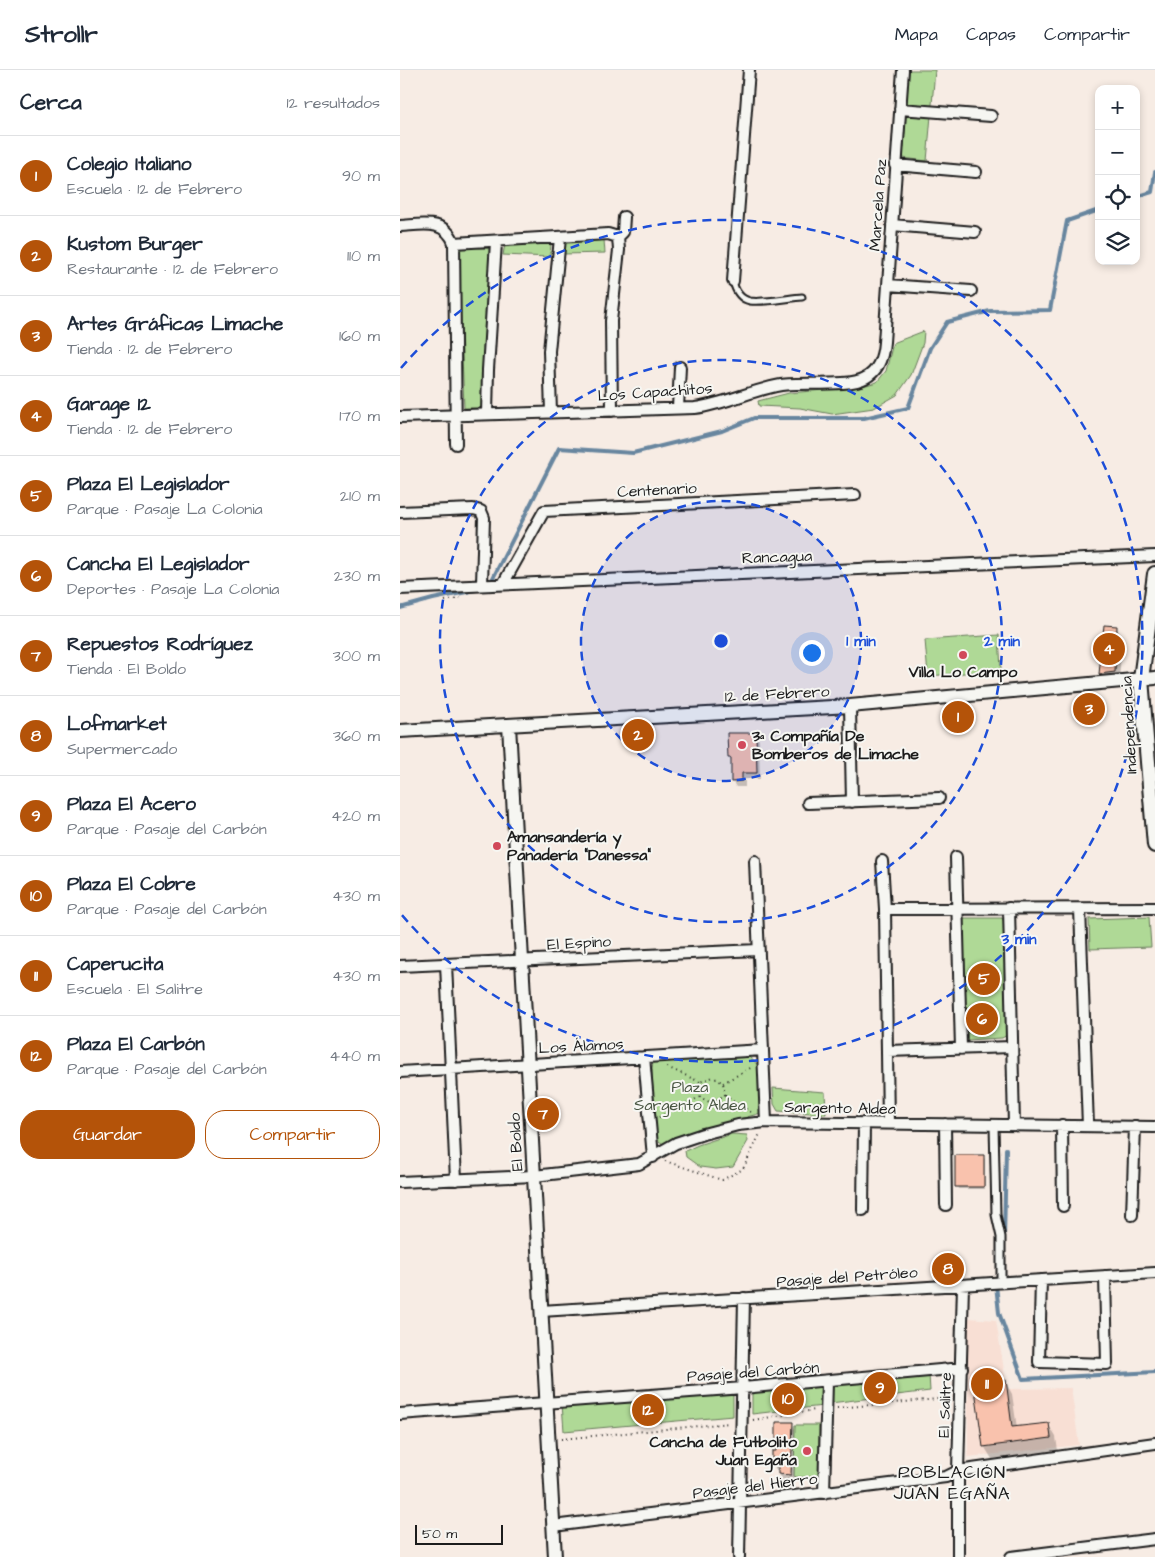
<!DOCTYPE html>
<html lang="es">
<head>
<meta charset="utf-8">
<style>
	body { margin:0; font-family:"Architects Daughter",sans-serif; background:#f2f2f3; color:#1f2937 }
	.controls { position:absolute; right:15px; top:15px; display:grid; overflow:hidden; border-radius:10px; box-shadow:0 2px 8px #0003 }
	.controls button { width:45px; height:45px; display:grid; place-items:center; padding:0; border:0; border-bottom:1px solid #e0e1e3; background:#fff; color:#1f2937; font:25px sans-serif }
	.scale { position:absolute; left:15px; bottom:12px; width:88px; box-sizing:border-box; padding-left:5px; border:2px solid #1c1c1c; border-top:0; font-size:14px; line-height:18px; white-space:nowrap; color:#1c1c1c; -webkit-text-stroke:4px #f6f6f2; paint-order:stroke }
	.you { position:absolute; left:411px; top:582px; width:18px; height:18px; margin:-12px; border:4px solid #fff; border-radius:50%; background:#1a73e8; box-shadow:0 0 0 8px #1a73e833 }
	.badge { display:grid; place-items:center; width:32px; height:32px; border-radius:50%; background:#b45309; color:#fff; font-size:16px; font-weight:700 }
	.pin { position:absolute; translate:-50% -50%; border:2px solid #fff; box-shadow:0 1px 5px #0006 }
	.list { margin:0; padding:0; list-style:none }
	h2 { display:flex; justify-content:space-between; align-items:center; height:65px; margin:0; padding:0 20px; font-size:21px }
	h2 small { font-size:16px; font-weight:400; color:#747a83 }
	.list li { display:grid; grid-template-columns:32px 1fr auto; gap:15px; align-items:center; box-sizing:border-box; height:80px; padding:0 20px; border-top:1px solid #e0e1e3 }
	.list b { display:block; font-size:19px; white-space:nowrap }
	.list p { margin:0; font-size:16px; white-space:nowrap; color:#747a83 }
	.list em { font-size:16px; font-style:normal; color:#747a83 }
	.actions { display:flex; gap:10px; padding:15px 20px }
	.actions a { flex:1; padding:11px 0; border:1px solid #b45309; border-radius:20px; text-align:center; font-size:18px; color:#b45309 }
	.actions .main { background:#b45309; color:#fff }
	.icon { flex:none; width:28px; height:28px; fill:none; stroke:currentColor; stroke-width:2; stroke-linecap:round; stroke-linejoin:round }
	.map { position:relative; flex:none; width:755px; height:1487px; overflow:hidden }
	header { display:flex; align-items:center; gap:30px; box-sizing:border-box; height:70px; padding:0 25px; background:#fff; border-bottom:1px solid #e0e1e3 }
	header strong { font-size:24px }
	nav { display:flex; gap:28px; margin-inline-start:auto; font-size:18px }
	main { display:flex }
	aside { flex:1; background:#fff }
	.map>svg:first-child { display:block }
	.built { fill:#f8dfd4 }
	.green { fill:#afd996; stroke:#667a59 }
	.shadow { fill:#0003 }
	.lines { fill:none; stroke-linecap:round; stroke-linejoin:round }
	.stream { stroke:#68869f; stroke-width:4 }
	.building { fill:#f9c2ad; stroke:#1c1c1c }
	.service-casing { stroke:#1c1c1c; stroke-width:9 }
	.pedestrian-casing { stroke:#1c1c1c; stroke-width:11 }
	.minor-casing { stroke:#1c1c1c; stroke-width:14 }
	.tertiary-casing { stroke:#1c1c1c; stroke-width:16 }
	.secondary-casing { stroke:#1c1c1c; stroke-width:18 }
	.path { stroke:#1c1c1c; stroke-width:2; stroke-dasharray:1 4; stroke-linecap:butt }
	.service { stroke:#f6f6f2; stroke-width:5 }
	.pedestrian { stroke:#f6f6f2; stroke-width:7 }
	.minor { stroke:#f6f6f2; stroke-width:10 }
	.tertiary { stroke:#f6f6f2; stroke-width:12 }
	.secondary { stroke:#f6f6f2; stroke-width:14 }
	.ring { fill:none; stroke:#1d4ed8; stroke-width:2.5; stroke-dasharray:9 6 }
	.poi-dot { fill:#d1495b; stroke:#f6f6f2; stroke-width:2 }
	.labels { text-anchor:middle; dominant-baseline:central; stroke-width:4; stroke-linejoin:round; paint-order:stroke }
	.street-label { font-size:16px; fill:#1c1c1c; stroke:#f6f6f2 }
	.poi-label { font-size:16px; font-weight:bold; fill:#1c1c1c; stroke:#f6f6f2; text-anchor:start }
	.park-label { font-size:16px; fill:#485541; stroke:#f6f6f2 }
	.neighbourhood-label { font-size:18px; letter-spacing:1px; fill:#1c1c1c; stroke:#f6f6f2 }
	.centre { fill:#1d4ed8; stroke:#f6f6f2; stroke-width:2.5 }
	.ring-label { font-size:15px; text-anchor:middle; font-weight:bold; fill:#1d4ed8; stroke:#f6f6f2; stroke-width:4; stroke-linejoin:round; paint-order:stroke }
</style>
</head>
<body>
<header>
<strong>Strollr</strong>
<nav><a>Mapa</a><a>Capas</a><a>Compartir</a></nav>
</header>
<main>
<aside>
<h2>Cerca<small>12 resultados</small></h2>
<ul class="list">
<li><span class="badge">1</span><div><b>Colegio Italiano</b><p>Escuela · 12 de Febrero</p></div><em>90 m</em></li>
<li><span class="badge">2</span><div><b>Kustom Burger</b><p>Restaurante · 12 de Febrero</p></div><em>110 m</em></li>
<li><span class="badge">3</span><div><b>Artes Gráficas Limache</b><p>Tienda · 12 de Febrero</p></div><em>160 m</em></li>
<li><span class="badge">4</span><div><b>Garage 12</b><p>Tienda · 12 de Febrero</p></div><em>170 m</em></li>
<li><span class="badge">5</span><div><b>Plaza El Legislador</b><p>Parque · Pasaje La Colonia</p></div><em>210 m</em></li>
<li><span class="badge">6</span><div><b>Cancha El Legislador</b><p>Deportes · Pasaje La Colonia</p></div><em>230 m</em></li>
<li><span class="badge">7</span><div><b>Repuestos Rodríguez</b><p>Tienda · El Boldo</p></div><em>300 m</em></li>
<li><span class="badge">8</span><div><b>Lofmarket</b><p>Supermercado</p></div><em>360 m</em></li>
<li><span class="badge">9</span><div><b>Plaza El Acero</b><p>Parque · Pasaje del Carbón</p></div><em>420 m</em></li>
<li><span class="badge">10</span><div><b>Plaza El Cobre</b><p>Parque · Pasaje del Carbón</p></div><em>430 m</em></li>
<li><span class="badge">11</span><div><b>Caperucita</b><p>Escuela · El Salitre</p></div><em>430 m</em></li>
<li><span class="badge">12</span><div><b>Plaza El Carbón</b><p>Parque · Pasaje del Carbón</p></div><em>440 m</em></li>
</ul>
<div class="actions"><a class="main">Guardar</a><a>Compartir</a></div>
</aside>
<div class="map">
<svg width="755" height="1487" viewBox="0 0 755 1487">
	<rect width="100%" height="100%" fill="#f7ece4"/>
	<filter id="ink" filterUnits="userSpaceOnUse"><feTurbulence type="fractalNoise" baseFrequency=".02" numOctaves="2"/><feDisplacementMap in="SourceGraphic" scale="10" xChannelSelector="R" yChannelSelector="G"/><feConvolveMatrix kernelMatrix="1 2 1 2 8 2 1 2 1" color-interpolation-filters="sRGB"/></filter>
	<g filter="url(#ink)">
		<!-- built -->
		<path class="built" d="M568 1248 596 1250 607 1319 671 1318 679 1375 568 1387Z"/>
		<!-- green -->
		<path class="green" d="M509 0H535L527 91 503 88Z
			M204 170 205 183 164 184 165 171Z
			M151 173 150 187 103 185 105 174Z
			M58 176 92 179 83 338H64Z
			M524 261 523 273 511 305 497 325 474 338 432 344 400 338 359 336 358 331 389 323 459 317 477 312 486 301 493 273Z
			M599 565 601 600 528 606 525 570Z
			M749 847 751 877 690 879 689 849Z
			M559 848H602L605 854 609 964 602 968 566 970 563 968Z
			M349 987 358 995 361 1043 298 1061 263 1074 255 1068 252 999 253 992Z
			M373 1018 425 1022 426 1044 378 1041 374 1034Z
			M332 1064 347 1065 348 1071 333 1097 316 1099 300 1097 286 1087 285 1081 298 1075Z
			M529 1305 530 1321 430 1333 432 1315Z
			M424 1317 423 1336 352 1344V1322Z
			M333 1320V1346L164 1361 162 1334Z
			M395 1355H419V1407H394Z"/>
		<!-- shadow -->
		<path class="shadow" d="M705 556 716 557 722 567 719 612 706 614 700 604Z
			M355 664 359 670 360 709H345V717H336L332 711V693L329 687Z
			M583 1087 585 1089V1119H558L557 1116Z
			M586 1311 588 1314 605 1311 612 1324 617 1358 648 1354 656 1367 658 1381 592 1389 584 1376Z
			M392 1353 395 1359 394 1410H383L379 1404V1400H376L373 1394Z"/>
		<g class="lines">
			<!-- stream -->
			<path class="stream" d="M736 127 752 122 755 102
				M90 514 159 378 233 383 322 361 354 348H464L508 338 530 278 547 252 590 241 650 240 667 151 699 140
				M0 538 33 529 76 520
				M604 1169 606 1079
				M596 1215 599 1243 623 1309 755 1302"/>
		</g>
		<!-- building -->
		<path class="building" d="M704 555 717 556 715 602 699 604Z
			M327 663H356L357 703H342V711L331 712V688H328Z
			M555 1085H584V1117H555Z
			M587 1310V1313L606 1310 612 1357 649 1353 651 1368 583 1377 574 1312Z
			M376 1352H393L391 1405 378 1404V1394H372V1381H376Z"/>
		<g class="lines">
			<!-- service casing -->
			<g class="service-casing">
				<path id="service" d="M333 211C335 220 340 229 350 231 362 233 389 228 402 227"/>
			</g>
			<!-- pedestrian casing -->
			<g class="pedestrian-casing">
				<path id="pedestrian" d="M594 1055 596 1145 601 1167V1213"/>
			</g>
			<!-- minor casing -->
			<g class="minor-casing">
				<path id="minor" d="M500 39 591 46
					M495 95 576 102
					M492 155 575 162
					M0 156C21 155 45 148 54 173L56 374
					M218 167 223 162 224 147
					M54 173 208 164 218 167
					M333 211 349 0
					M488 215 571 221
					M278 338 280 297
					M212 341 211 251 219 180 218 167
					M151 342 149 281 160 168
					M87 344 88 300 96 172
					M0 347 295 338C325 334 352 320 381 315 402 312 450 317 465 308 479 301 483 286 484 272L503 0
					M0 442 73 439 81 441 84 448 82 514
					M103 514 144 441 455 425
					M0 519 755 486
					M450 636 452 732
					M408 733 539 728
					M556 787 561 979
					M355 791 366 1052
					M482 791 485 839 488 1054
					M609 838 614 1055
					M485 839 755 838
					M680 839 688 1056
					M46 894 56 1110
					M0 896 358 880
					M487 981 612 977
					M244 987 253 1087
					M0 1002 363 980
					M545 1054 546 1135
					M662 1055 663 1136
					M0 1112 134 1106 239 1094 276 1073 303 1064 338 1055 366 1052 755 1057
					M463 1140 464 1053
					M732 1145 735 1056
					M641 1210 639 1292 707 1294 705 1206
					M141 1241 755 1203
					M0 1344 343 1318 562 1298
					M424 1423 427 1311
					M153 1456 546 1407 558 1401 755 1373
					M339 1487 344 1228
					M558 1487V1401L563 1215
					M611 1487 755 1469"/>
			</g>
			<!-- tertiary casing -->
			<g class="tertiary-casing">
				<path id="tertiary" d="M109 655 155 1487
					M0 661 450 636 755 608"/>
			</g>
			<!-- secondary casing -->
			<g class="secondary-casing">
				<path id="secondary" d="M755 504 741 609 755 775"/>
			</g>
			<!-- path -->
			<path class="path" d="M45 531 60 528
				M267 997 300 1012V1027L311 1033 325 1025 323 1013 313 1007 300 1012
				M323 1013 352 997
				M325 1025 352 1043
				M259 1047 300 1027
				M265 1091 322 1110 343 1099 360 1064
				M437 1338 549 1328
				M353 1350 415 1340
				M161 1369 330 1353"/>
			<!-- service -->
			<use href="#service" class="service"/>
			<!-- pedestrian -->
			<use href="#pedestrian" class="pedestrian"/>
			<!-- minor -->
			<use href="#minor" class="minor"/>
			<!-- tertiary -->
			<use href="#tertiary" class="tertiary"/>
			<!-- secondary -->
			<use href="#secondary" class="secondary"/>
		</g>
	</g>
	<!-- distance rings -->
	<circle cx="321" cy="571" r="140" fill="#1d4ed8" fill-opacity=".12"/>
	<g class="ring">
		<circle cx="321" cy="571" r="140"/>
		<circle cx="321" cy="571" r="281"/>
		<path d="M1 298A421 421 0 1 1 1 844"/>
	</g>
	<!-- markers -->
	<g class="poi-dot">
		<circle cx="563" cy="585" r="5"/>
		<circle cx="342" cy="675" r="5"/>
		<circle cx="97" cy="776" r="5"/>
		<circle cx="407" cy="1381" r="5"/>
	</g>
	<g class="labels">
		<!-- street labels -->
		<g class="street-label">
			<text transform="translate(478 135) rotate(-86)">Marcela Paz</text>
			<text transform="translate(255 322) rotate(-4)">Los Capachitos</text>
			<text transform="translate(257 420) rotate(-3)">Centenario</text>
			<text transform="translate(377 487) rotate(-2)">Rancagua</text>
			<text transform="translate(377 624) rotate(-3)">12 de Febrero</text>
			<text transform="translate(729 655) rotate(-93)">Independencia</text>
			<text transform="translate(179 873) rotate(-3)">El Espino</text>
			<text transform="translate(181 976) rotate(-3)">Los Álamos</text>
			<text transform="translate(440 1038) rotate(1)">Sargento Aldea</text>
			<text transform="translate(116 1072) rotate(-93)">El Boldo</text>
			<text transform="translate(447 1207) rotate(-4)">Pasaje del Petróleo</text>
			<text transform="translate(353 1302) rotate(-4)">Pasaje del Carbón</text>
			<text transform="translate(545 1335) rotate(-88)">El Salitre</text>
			<text transform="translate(355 1416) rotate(-7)">Pasaje del Hierro</text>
		</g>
		<!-- poi labels -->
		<g class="poi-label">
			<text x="563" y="602" text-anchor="middle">Villa Lo Campo</text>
			<text x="352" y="666">3ª Compañía De<tspan x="352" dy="18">Bomberos de Limache</tspan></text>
			<text x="107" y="767">Amansandería y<tspan x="107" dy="18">Panadería "Danessa"</tspan></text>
			<text x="397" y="1372" text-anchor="end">Cancha de Futbolito<tspan x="397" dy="18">Juan Egaña</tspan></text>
		</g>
		<!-- park labels -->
		<g class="park-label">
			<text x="290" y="1017">Plaza<tspan x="290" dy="18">Sargento Aldea</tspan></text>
		</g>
		<!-- neighbourhood labels -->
		<g class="neighbourhood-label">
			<text x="552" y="1402">POBLACIÓN<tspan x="552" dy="21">JUAN EGAÑA</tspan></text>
		</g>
	</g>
	<circle cx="321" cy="571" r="8" class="centre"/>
	<g class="ring-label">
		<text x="461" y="576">1 min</text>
		<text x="602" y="576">2 min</text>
		<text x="619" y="874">3 min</text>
	</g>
</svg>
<div class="controls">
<button>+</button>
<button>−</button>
<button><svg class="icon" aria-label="locate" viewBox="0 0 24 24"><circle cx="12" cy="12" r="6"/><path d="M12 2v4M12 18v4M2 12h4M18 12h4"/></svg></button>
<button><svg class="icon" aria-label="layers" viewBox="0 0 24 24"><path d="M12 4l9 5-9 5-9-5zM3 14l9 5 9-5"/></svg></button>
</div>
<div class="scale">50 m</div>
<div class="you"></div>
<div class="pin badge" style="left:558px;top:647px">1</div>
<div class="pin badge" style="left:238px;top:665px">2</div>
<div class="pin badge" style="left:689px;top:639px">3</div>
<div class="pin badge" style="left:709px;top:579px">4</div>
<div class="pin badge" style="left:584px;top:909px">5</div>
<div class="pin badge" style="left:582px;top:949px">6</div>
<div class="pin badge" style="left:143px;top:1044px">7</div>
<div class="pin badge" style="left:548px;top:1199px">8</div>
<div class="pin badge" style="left:480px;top:1318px">9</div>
<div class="pin badge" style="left:388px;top:1329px">10</div>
<div class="pin badge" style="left:587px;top:1314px">11</div>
<div class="pin badge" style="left:248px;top:1340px">12</div>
</div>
</main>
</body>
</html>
